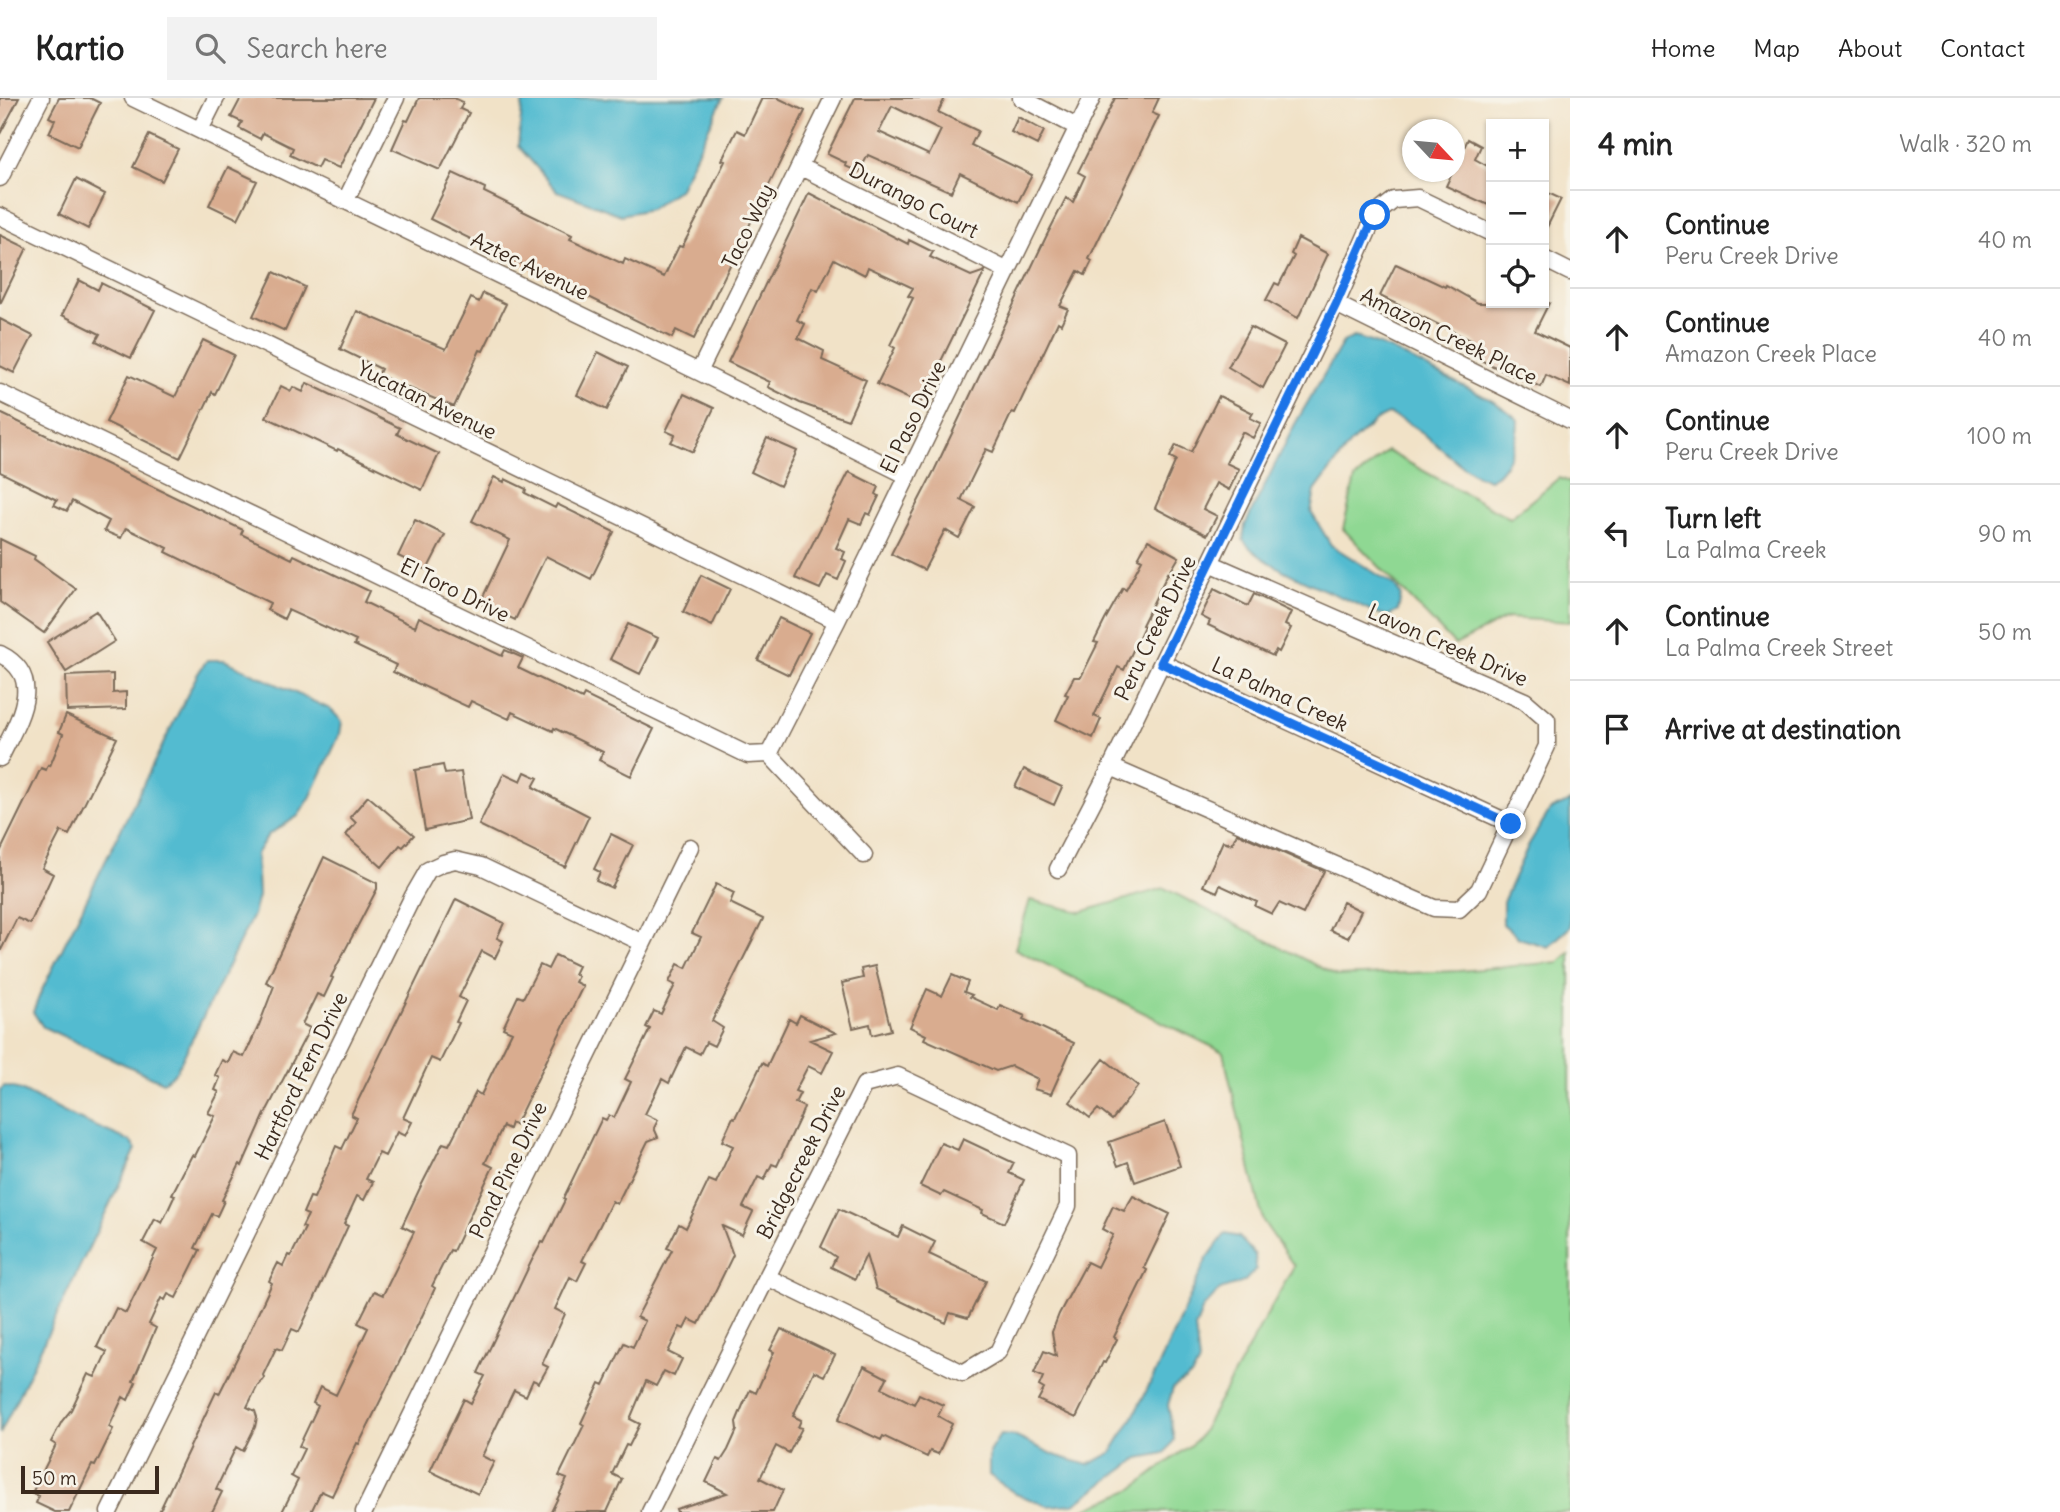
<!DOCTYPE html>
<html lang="en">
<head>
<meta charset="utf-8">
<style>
	body { margin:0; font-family:Delius,sans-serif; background:#f2f2f2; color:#222 }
	.controls { position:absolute; right:21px; top:21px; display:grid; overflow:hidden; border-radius:0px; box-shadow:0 2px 5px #0004 }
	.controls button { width:63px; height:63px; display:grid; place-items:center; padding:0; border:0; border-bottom:2px solid #e0e0e0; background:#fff; color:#222; font:35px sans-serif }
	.compass { position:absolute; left:1402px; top:21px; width:63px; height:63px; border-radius:50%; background:#fff; box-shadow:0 2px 5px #0004; rotate:116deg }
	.scale { position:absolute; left:21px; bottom:18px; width:138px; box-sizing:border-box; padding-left:7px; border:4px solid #3b2a1e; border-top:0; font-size:19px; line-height:24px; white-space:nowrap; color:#3b2a1e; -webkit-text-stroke:5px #f7f3e8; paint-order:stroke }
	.stop { position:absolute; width:21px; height:21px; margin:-16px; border:5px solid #1a73e8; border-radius:50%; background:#fff }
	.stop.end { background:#1a73e8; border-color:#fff; box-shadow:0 2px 7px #0008 }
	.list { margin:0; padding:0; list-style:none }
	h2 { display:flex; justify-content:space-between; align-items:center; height:91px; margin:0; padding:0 28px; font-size:30px }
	h2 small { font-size:23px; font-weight:400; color:#767676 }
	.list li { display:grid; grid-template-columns:46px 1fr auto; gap:21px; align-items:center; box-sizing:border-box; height:98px; padding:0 28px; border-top:2px solid #e0e0e0 }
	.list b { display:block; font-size:26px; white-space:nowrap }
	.list p { margin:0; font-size:23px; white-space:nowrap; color:#767676 }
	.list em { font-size:23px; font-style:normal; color:#767676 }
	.icon { flex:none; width:38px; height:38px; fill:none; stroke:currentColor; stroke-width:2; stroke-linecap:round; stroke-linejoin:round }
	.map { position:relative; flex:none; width:1570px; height:1414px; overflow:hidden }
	header { display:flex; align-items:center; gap:42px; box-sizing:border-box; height:98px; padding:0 35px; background:#fff; border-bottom:2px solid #e0e0e0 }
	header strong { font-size:33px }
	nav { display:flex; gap:38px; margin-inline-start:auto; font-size:24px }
	.search { width:490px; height:63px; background:#f2f2f2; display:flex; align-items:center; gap:18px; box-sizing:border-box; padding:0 24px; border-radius:0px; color:#767676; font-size:26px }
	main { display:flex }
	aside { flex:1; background:#fff }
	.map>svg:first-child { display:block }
	.green { fill:#8fd893; stroke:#658158; stroke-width:2 }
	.water { fill:#53bbd0; stroke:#477277; stroke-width:2 }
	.building { fill:#d9ac8f; fill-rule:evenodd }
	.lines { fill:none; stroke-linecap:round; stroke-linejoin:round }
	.minor-casing { stroke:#7b6a59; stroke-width:19 }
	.minor { stroke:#fff; stroke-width:16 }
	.route { stroke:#1a73e8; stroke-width:9 }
	.labels { text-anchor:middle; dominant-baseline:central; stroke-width:6; stroke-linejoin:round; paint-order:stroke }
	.street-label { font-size:21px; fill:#3b2a1e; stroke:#f7f3e8 }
</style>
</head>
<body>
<header>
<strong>Kartio</strong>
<div class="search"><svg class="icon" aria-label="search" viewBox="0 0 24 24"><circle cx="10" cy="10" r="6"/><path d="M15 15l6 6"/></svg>Search here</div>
<nav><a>Home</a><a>Map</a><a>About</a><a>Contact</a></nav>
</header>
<main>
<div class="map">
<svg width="1570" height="1414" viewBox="0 0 1570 1414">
	<rect width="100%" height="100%" fill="#f7f3e8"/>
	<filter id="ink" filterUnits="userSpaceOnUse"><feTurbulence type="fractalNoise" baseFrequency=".0143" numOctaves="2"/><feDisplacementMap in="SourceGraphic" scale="14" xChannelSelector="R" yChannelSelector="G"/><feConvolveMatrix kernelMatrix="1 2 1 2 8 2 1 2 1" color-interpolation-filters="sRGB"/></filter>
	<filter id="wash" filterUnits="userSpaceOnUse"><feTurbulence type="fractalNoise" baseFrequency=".00686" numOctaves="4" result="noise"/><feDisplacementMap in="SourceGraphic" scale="28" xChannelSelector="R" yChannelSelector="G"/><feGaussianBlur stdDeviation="1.57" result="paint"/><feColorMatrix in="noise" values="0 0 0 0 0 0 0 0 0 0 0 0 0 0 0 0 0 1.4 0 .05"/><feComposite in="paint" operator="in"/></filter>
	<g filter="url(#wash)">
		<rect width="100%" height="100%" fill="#f1e2c7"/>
		<!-- green -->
		<path class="green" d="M1387 353 1510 420 1559 380 1570 384V524L1507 520 1455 547 1343 431 1355 381Z
			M1164 790 1337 878 1459 873 1559 864 1570 854V1414H1078L1133 1391 1198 1341 1294 1168 1263 1123 1223 954 1015 851 1030 802 1081 814Z"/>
		<!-- water -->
		<path class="water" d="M523 0H723L680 90 650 111 621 117 557 93 518 48Z
			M1354 239C1385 246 1415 264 1443 278 1469 291 1497 302 1518 322 1518 342 1508 373 1489 382 1450 369 1428 328 1388 316L1376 322 1350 346 1315 393 1311 414 1331 447 1394 487 1401 497 1398 513 1389 518 1376 515C1341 497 1265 472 1243 442L1245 427 1295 326 1343 244Z
			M207 562H224L330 611 342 623 340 636 310 700 298 718 268 737 256 756 258 798 253 817 176 974 163 984 43 929 33 914 41 894 197 577Z
			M1570 703V829L1548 849 1519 840 1503 826V804L1529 746 1550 712Z
			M4 988 21 992 69 1017 130 1043 136 1051 0 1336V992Z
			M1225 1136 1239 1139 1255 1157 1256 1171 1244 1184 1220 1192 1203 1210 1195 1230 1199 1265 1192 1277 1173 1290 1168 1307 1174 1342 1165 1355 1139 1360 1074 1406 1048 1408 1016 1396 989 1377V1354L1000 1337 1014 1338 1057 1358 1088 1367 1111 1355 1132 1321 1158 1270 1206 1162Z"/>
		<g id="blocks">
			<!-- building -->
			<path class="building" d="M0 0H19L0 36Z
				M59 0H90L100 5 78 49 49 35 55 22 49 19Z
				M241 0H374L339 70 321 62 317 70 290 57 293 50 263 35 260 41 239 30 242 24 231 19Z
				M419 0H454L463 4 460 11 469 15 440 72 392 51 405 22 408 23Z
				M762 0H778L805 13 694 241 676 232 672 240 430 121 453 75 485 90 484 94 572 137 570 141 623 166 625 161 664 179 679 148 682 149 701 113 725 63 722 62 737 32 745 36Z
				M855 0H945L938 14 978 33 971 47 1032 77 1018 104 960 75 951 94 868 57 859 74 845 68 846 65 827 56ZM892 8 941 32 929 57 879 34Z
				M1115 0H1159L1152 15 1159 18 1089 161 1092 163 1085 177 1078 173 1060 208 1068 211 1061 226 1058 224 1015 315 1012 314 993 354 986 351 961 402 975 409 959 440 945 432 924 472 891 456 934 373 1046 139 1066 100 1073 104 1085 78 1078 74Z
				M1018 19 1044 33 1037 47 1011 34Z
				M149 37 178 51 162 83 133 69Z
				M1468 41 1481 48 1475 61 1491 70V99L1488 107 1446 88Z
				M228 69 257 83 238 121 209 107Z
				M76 81 105 96 88 131 59 116Z
				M1544 93 1561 101 1544 135Z
				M809 95 908 146 909 142 933 154 930 159 971 178 985 173 920 306 877 286 895 250 890 247 913 200 908 198 913 190 868 169 865 177 834 161 818 193 812 190 797 222 805 226 798 240 824 253 822 262 866 282 848 322 800 305 768 289 770 284 728 264Z
				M0 137 27 150 0 206Z
				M1298 140 1328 156 1298 220 1266 202 1275 185 1279 187 1294 158 1291 156Z
				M1396 166 1445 189 1446 187 1478 205H1549L1535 233 1570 250V288L1546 277 1541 289 1516 279 1472 258 1478 246 1380 198Z
				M274 174 305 189 285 233 253 218Z
				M79 182 98 192 101 185 155 212 131 260 96 243 100 236 62 217Z
				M483 195 506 206 483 253 480 252 454 309 378 277 381 271 340 251 357 213 446 251 471 200 479 204Z
				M0 221 33 238 14 275 0 268Z
				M1250 229 1285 247 1263 290 1228 269Z
				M203 242 234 257 215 296 212 294 180 360 106 324 129 277 175 299Z
				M598 254 628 269 607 312 577 297Z
				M307 285 400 330 397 336 439 356 422 392 338 351 337 353 266 319 281 288 291 293 293 289 303 294Z
				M684 296 714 310 693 354 671 344 675 337 666 333Z
				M1219 298 1253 315 1250 320 1261 325 1253 340 1242 334 1226 365 1239 371 1229 392 1216 385 1203 411 1217 418 1207 437 1155 410 1176 362 1170 359 1176 347 1191 354Z
				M0 315 243 432 241 436 292 461 294 457 369 493 364 504 415 529 419 519 502 558 505 552 523 560 518 570 582 601 584 597 654 631 631 678 599 662 603 654 554 630 553 633 512 614 509 621 471 603 468 609 393 574 396 567 354 547 356 543 288 512 284 521 267 512 270 505 166 454 168 450 126 430 121 440 104 433 109 423 72 403 67 413 54 407 57 402 0 374Z
				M767 340 797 353 780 388 751 374Z
				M849 374 879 389 876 396 879 398 870 417 866 415 861 426 849 421 836 450 845 454 842 461 846 463 838 482 827 477 820 491 795 480Z
				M494 379 504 384 505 381 526 391 525 395 555 410 557 406 614 434 591 481 546 458 515 522 480 505 510 442 472 423Z
				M415 422 445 437 427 472 398 458Z
				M0 441 35 458 34 461 76 491 44 535 0 504Z
				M1148 442 1179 459 1169 476 1168 475 1142 527 1144 528 1124 572 1118 569 1094 618 1101 621 1093 640 1056 622 1068 597 1065 596 1074 579H1081L1098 545 1094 544 1105 522 1123 490 1126 492 1142 462 1138 460Z
				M701 477 730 491 712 528 683 514Z
				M1214 491 1248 508 1254 496 1291 514 1285 527 1291 530 1279 554 1276 552 1273 558 1208 527 1210 523 1201 518Z
				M96 513 115 543 66 574 47 544Z
				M779 520 810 535 789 577 758 562Z
				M628 526 658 540 640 576 610 561Z
				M113 576V595L126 594V611L67 613 66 578Z
				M66 617 117 640 69 737 61 733 42 770 53 776 30 826 17 820 0 854V754L41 670 46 672 48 667 50 668 63 636 59 634Z
				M443 667 445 676 461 674 469 722 425 732 415 672Z
				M1024 671 1062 689 1054 707 1015 689Z
				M525 674 538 680 533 689 589 718 565 769 479 727 504 675 521 683Z
				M368 698 414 737 403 749 400 747 382 769 346 737 356 725 350 719Z
				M1237 735 1324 773 1303 816 1279 805 1272 816 1255 808 1257 804 1220 787 1217 794 1203 788 1223 743 1232 746Z
				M611 736 633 747 612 790 596 783 600 774 594 771Z
				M324 759 377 785V791L331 879 333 880 324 899 317 896 302 926 310 930 265 1016 242 1068 240 1066 222 1102 224 1103 217 1118 212 1116 195 1150 200 1152 176 1200 168 1196 165 1202 161 1200 149 1226 156 1230 133 1283 136 1284 128 1302 123 1299 109 1329 113 1331 95 1368 92 1367 69 1414H55L36 1405 39 1398 32 1395 56 1347 51 1344 62 1323 71 1312 88 1276 95 1279 107 1254 97 1249 116 1210 126 1215 157 1152 143 1144 155 1121 162 1125 175 1097 172 1096 192 1057 195 1058 215 1018 208 1015 219 994 215 992 220 980 215 977 222 962 228 965 233 954 244 959 259 927 274 888 266 884Z
				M716 786 734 795 730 805 763 821 712 923 723 930 714 948 706 944 700 956 686 949 669 985 662 981 645 1016 658 1022 654 1030 658 1039 648 1043 617 1106 612 1103 582 1163 586 1165 577 1183 570 1179 555 1211 565 1216 542 1266 548 1269 539 1285 533 1282 526 1298 514 1292 482 1358 494 1364 478 1396 430 1373 464 1301 471 1305 485 1278 478 1275 532 1162 542 1144 544 1145 565 1102 563 1101 602 1020 606 1022 609 1017 614 1020 631 984 625 981 650 931 646 929 654 913 661 916 675 887 669 884 678 866 686 870 701 839 692 835Z
				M456 801 504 825 497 840 503 843 495 860 482 853 459 899 466 903 456 924 459 925 440 964 431 960 403 1020 412 1024 405 1038 397 1034 385 1058 379 1055 366 1081 373 1084 364 1102 357 1098 344 1126 348 1128 299 1234 292 1231 282 1252 276 1250 263 1277 264 1280 258 1287 247 1309 255 1313 257 1319 255 1329 243 1353 236 1349 216 1391 222 1394 212 1414H159L216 1294 219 1296 242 1250 272 1185 269 1183 278 1165 283 1168 288 1157 291 1158 305 1130 302 1129 308 1117 303 1115 310 1099 314 1100 336 1048 342 1051 357 1020 351 1017Z
				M1343 804 1361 813 1348 840 1330 832Z
				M555 857 578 868 574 876 578 878 575 884 583 888 515 1027 511 1025 509 1031 503 1028 485 1065 493 1069 453 1153 450 1152 432 1188 435 1190 423 1216 359 1346 357 1345 332 1398 321 1393 311 1414H282L298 1382 291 1378 304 1351 299 1348 318 1308 313 1305 320 1289 336 1297 368 1230 358 1225 374 1193 383 1197 414 1134 402 1128 420 1090 443 1045 449 1047 476 994 481 997 512 934 503 930 518 898 523 900 540 867 548 871Z
				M875 868 891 932 872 937 870 926 853 930 842 885 863 880 861 871Z
				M952 877 968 884 964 894 972 897 970 899 998 912 1000 907 1025 918 1023 921 1074 945 1051 996 1034 991 1038 981 1011 968 996 973 924 941 926 937 910 929 927 891 942 898Z
				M800 917 836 935 810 942 833 953 822 975 808 968 795 993 800 995 795 1005 804 1009 801 1017 777 1068 772 1066 764 1082 758 1079 743 1109 753 1114 742 1137 722 1128 733 1157 699 1226 689 1221 684 1231 680 1229 668 1254 682 1261 674 1278 664 1273 656 1288 646 1283 630 1321 640 1326 629 1348 626 1347 612 1376 622 1381 607 1414H551L567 1381 559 1378 584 1327 581 1325 600 1285 604 1287 624 1245 633 1249 645 1223 637 1219 672 1152 667 1150 679 1126 686 1130 709 1082 716 1085 733 1048 722 1043 733 1019 735 1020 762 965 767 968 789 921 796 925Z
				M1104 961 1138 988 1112 1022 1098 1011 1090 1020 1070 1004Z
				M1165 1024 1180 1068 1135 1084 1128 1064 1118 1068 1109 1044Z
				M963 1041 1014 1065 1009 1075 1024 1082 1004 1125 982 1115 983 1112 944 1094 941 1098 920 1088 941 1045 958 1052Z
				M1133 1098 1170 1116 1144 1170 1147 1172 1114 1239 1117 1241 1105 1265 1103 1264 1076 1320 1038 1302 1044 1291 1039 1288 1043 1279 1034 1275 1044 1253 1056 1258 1052 1234 1059 1216 1087 1164 1097 1169 1113 1137 1102 1131 1113 1108 1124 1113Z
				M839 1111 898 1139 903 1128 935 1144 929 1156 986 1183 968 1220 950 1215 946 1225 876 1191 866 1157 855 1181 831 1169 836 1159 821 1149Z
				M781 1231 835 1257 824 1278 814 1273 793 1318 801 1322 798 1329 802 1330 789 1355 776 1348 760 1380 783 1392 773 1414H677L676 1411 727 1395 706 1384 717 1361 721 1363 728 1352 737 1332 736 1324 743 1307 750 1292 756 1295 774 1254 770 1252Z
				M864 1268 887 1280 882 1290 914 1306 919 1296 943 1307 938 1318 952 1326 938 1356 930 1353 927 1359 883 1338 881 1342 838 1322Z"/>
		</g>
	</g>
	<g filter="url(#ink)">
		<use href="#blocks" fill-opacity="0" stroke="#7b6a59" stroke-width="2"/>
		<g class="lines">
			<!-- minor casing -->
			<g class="minor-casing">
				<path id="minor" d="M133 0 699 274 908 378
					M1021 0 1077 29
					M200 32 216 0
					M801 69 1008 173
					M0 80 41 0
					M346 102 396 0
					M0 118 837 523
					M1544 161 1570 174
					M1336 206 1570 322
					M699 274 833 0
					M0 295 748 657 769 656 864 757
					M0 556C48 580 16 626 0 660
					M1162 565 1511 726
					M769 656 837 523 1092 0
					M1111 669 1434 810 1459 811 1479 792 1547 648V622L1525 603 1210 465
					M1058 771 1111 669 1336 206 1375 117 1394 102 1418 100 1491 135
					M898 978 1068 1058V1108L998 1254 963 1275 767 1179 864 987Z
					M109 1414 413 798 428 772 443 765 455 762 481 768 643 845
					M364 1414 690 749
					M650 1414 767 1179"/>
			</g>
			<!-- minor -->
			<use href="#minor" class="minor"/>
		</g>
	</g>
	<g class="lines" filter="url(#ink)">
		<!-- route -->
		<path class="route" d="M1375 117 1336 206 1161 565 1511 726"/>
	</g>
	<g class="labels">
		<!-- street labels -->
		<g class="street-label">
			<text transform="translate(914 102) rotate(27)">Durango Court</text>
			<text transform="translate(748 128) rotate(-64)">Taco Way</text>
			<text transform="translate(530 168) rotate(26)">Aztec Avenue</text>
			<text transform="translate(1449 238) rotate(26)">Amazon Creek Place</text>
			<text transform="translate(427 302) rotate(26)">Yucatan Avenue</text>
			<text transform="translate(913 319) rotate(-64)">El Paso Drive</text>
			<text transform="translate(455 492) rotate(26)">El Toro Drive</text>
			<text transform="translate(1155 530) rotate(-64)">Peru Creek Drive</text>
			<text transform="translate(1448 547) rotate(24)">Lavon Creek Drive</text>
			<text transform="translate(1280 596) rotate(25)">La Palma Creek</text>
			<text transform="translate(301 978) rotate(-64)">Hartford Fern Drive</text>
			<text transform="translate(801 1064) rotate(-63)">Bridgecreek Drive</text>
			<text transform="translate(508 1072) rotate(-64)">Pond Pine Drive</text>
		</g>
	</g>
</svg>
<div class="controls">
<button>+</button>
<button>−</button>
<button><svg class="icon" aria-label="locate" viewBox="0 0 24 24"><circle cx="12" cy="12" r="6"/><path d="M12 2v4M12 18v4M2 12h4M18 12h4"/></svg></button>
</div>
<svg class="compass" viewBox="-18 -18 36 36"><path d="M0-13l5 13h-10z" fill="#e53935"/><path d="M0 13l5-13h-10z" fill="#767676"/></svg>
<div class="scale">50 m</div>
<div class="stop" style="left:1375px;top:117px"></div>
<div class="stop end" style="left:1511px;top:726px"></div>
</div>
<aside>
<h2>4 min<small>Walk · 320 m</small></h2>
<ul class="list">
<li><svg class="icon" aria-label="ahead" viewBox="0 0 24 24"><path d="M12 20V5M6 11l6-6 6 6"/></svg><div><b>Continue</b><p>Peru Creek Drive</p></div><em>40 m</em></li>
<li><svg class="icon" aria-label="ahead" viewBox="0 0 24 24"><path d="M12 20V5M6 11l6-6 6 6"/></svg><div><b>Continue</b><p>Amazon Creek Place</p></div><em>40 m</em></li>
<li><svg class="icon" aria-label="ahead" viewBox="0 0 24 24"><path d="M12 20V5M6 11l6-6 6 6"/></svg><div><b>Continue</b><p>Peru Creek Drive</p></div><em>100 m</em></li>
<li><svg class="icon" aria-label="left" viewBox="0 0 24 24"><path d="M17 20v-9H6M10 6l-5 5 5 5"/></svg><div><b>Turn left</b><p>La Palma Creek</p></div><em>90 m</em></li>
<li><svg class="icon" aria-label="ahead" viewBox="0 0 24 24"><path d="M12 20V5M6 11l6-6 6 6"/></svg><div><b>Continue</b><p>La Palma Creek Street</p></div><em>50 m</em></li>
<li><svg class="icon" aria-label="arrive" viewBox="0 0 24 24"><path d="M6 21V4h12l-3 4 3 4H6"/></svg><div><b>Arrive at destination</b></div></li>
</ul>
</aside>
</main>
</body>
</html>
